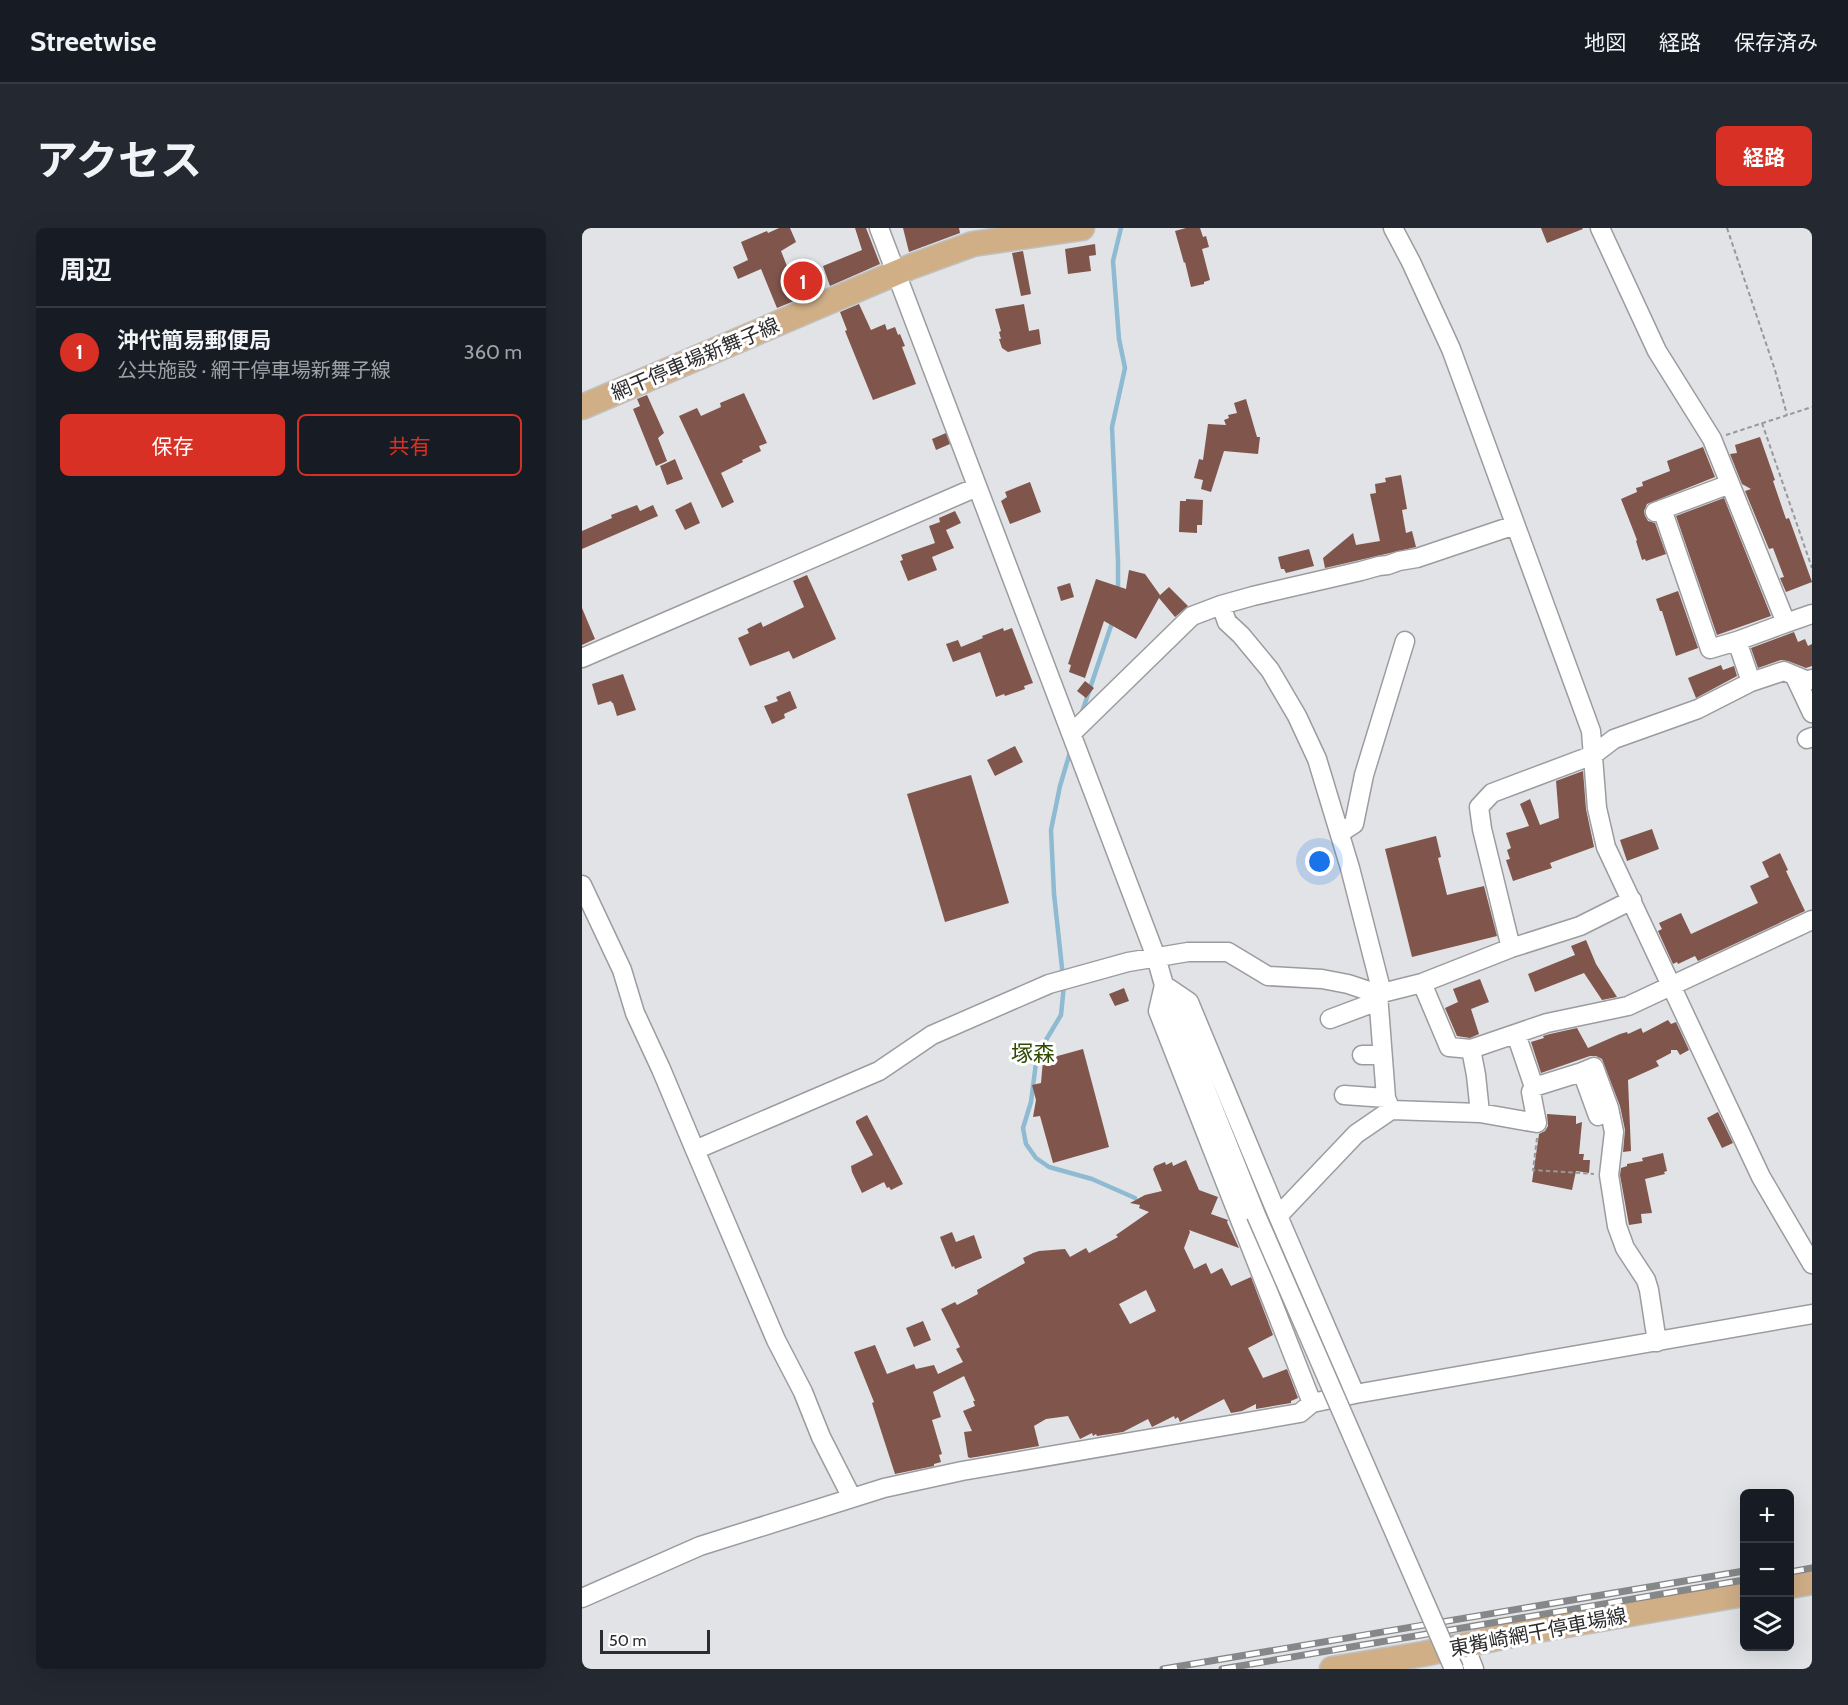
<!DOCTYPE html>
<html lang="ja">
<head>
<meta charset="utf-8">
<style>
	body { margin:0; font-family:Cabin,"Noto Sans JP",sans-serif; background:#242831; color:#f1f3f6 }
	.controls { position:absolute; right:18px; bottom:18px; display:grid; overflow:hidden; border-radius:9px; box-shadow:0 6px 24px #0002 }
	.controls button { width:54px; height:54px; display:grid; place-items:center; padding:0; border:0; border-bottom:2px solid #363941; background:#171b24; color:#f1f3f6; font:30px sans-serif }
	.scale { position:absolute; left:18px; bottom:15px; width:110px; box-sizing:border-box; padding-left:6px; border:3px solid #2d2d2f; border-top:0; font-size:16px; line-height:21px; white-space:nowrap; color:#2d2d2f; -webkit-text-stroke:4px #fff; paint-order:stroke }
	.you { position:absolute; left:738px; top:634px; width:21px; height:21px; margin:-15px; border:4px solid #fff; border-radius:50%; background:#1a73e8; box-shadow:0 0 0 9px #1a73e833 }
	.badge { display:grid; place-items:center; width:39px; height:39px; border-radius:50%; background:#d93025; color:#fff; font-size:20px; font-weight:700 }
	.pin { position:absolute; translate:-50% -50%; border:3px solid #fff; box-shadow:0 2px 6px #0006 }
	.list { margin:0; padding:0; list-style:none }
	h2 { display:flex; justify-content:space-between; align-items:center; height:78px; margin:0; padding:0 24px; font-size:26px }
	h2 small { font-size:20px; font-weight:400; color:#9ea1a6 }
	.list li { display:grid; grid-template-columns:39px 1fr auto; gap:18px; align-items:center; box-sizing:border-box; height:90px; padding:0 24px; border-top:2px solid #363941 }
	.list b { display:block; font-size:22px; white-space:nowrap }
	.list p { margin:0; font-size:20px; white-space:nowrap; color:#9ea1a6 }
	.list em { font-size:20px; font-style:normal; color:#9ea1a6 }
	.actions { display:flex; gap:12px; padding:18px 24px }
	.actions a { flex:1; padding:14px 0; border:2px solid #d93025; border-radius:9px; text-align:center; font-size:21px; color:#d93025 }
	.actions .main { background:#d93025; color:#fff }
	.icon { flex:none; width:33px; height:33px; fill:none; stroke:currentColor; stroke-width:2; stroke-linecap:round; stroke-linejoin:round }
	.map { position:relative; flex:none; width:1230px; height:1441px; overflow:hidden; border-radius:9px }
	header { display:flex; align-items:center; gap:36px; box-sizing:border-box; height:84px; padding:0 30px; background:#171b24; border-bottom:2px solid #363941 }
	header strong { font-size:28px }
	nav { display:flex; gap:33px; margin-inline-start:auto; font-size:21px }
	.intro { display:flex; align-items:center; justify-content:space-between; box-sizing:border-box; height:144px; padding:0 36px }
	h1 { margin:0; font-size:42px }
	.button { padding:15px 27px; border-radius:9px; background:#d93025; color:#fff; font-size:21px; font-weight:700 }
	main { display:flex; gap:36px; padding:0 36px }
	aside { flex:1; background:#171b24; border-radius:9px; box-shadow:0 6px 24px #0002 }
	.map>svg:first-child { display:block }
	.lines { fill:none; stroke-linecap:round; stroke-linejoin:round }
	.stream { stroke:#8ebad2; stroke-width:4.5 }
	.building { fill:#7f554c; fill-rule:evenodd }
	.minor-casing { stroke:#9b9c9f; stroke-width:21 }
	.major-casing { stroke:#c0c0c1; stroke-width:27 }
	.path { stroke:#98989b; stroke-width:2; stroke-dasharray:4.5 3; stroke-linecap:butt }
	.minor { stroke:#fff; stroke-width:18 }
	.major { stroke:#d0af87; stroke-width:24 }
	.rail-casing { stroke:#868789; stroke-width:7 }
	.rail { stroke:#fff; stroke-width:4.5; stroke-dasharray:14; stroke-linecap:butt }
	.minor-bridge-casing { stroke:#9b9c9f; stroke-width:21; stroke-linecap:butt }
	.minor-bridge { stroke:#fff; stroke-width:18 }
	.labels { text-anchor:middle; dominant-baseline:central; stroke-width:6; stroke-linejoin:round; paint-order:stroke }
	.street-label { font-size:20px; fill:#2d2d2f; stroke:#fff }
	.quarter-label { font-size:22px; fill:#304a00; stroke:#fff }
</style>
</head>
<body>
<header>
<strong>Streetwise</strong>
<nav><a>地図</a><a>経路</a><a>保存済み</a></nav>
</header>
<div class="intro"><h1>アクセス</h1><a class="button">経路</a></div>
<main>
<aside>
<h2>周辺<small></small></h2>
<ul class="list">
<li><span class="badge">1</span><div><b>沖代簡易郵便局</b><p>公共施設 · 網干停車場新舞子線</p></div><em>360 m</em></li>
</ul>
<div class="actions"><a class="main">保存</a><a>共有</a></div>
</aside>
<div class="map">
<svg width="1230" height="1441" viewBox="0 0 1230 1441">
	<rect width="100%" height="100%" fill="#e2e3e6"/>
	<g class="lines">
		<!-- stream -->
		<path class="stream" d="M536 364V333L530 199 543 140 537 111 531 33 539 0
			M499 487 531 392
			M481 749 472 666 469 602 478 558 489 521
			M482 757 479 787 455 827 449 874 441 900 444 916 454 930 467 939 510 951 553 970"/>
	</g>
	<!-- building -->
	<path class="building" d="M197 0H208L214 14 199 23 211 53 222 48 229 66 195 80 179 41 156 51 151 39 166 32 159 14 185 3 186 5Z
		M273 0H284L298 36 248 58 241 38 280 22Z
		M321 0H377L378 5 327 24Z
		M604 0H618L621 9 624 8 627 19 620 21 628 52 622 54V56L609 59 603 34 602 35 593 3Z
		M959 0H1000L1001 1 965 15Z
		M513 16 514 27 507 28 509 43 486 46 483 21Z
		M441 23 449 66 439 68 430 25Z
		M277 76 289 102 303 96 305 102 313 99 316 107 318 106 323 118 320 119 334 156 291 172 263 103 265 102 258 84Z
		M442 76 447 103 457 101 459 116 426 124 420 120 417 111H419L417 104 419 103 413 81Z
		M162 165 185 215 177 218 179 223 160 232 161 234 139 245 152 274 140 280 97 188 115 180 119 188 139 179 138 175Z
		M65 167 82 205 76 210 85 233 74 238 51 181 58 178 55 171Z
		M664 171 675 209H678L676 226 642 223 629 264 619 261 621 252 612 250 617 231 621 232 626 196 644 197 642 192 647 190 646 187 655 185 652 175Z
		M364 205 368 216 354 222 350 211Z
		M1178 209 1193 252 1191 253 1204 291 1207 290 1230 354 1204 364 1198 350 1202 349 1191 320 1187 321 1163 263 1169 261 1160 256 1148 226 1155 225 1153 217Z
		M1121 219 1133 249 1065 276 1062 283 1063 288 1066 293 1073 295 1084 326 1064 333 1063 331 1060 332 1054 313 1055 312 1039 271 1055 264 1054 260 1061 258 1060 254 1088 243 1085 233Z
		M93 231 101 251 85 257 78 238Z
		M819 247 825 281 820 282 824 305 830 303 834 319 743 340 741 330 771 305 774 317 798 313 788 266 794 265 793 256 804 254 803 250Z
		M448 254 459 284 428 296 419 273 425 269 423 264Z
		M1142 270 1189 388 1135 407 1094 288Z
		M604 271 621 272 620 297H615V305L597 304 598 273H604Z
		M109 274 118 295 103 302 93 282Z
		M55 277 58 283 71 277 76 288 0 321V303L30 290 29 287Z
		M373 283 379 295 364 302 372 320 350 329 355 342 326 353 318 333 321 332 319 327 353 315 347 298 358 294 357 290Z
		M727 321 732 338 704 345 702 341H699L696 329Z
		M547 342 563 346 578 367 577 368 587 359 606 378 593 389 577 370 554 411 522 393 503 450 487 444 489 437 486 436 514 351 544 361Z
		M225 347 254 411 211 431 207 423 168 438 156 410 167 405 165 401 179 394 181 399 222 379 211 353Z
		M488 355 492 369 479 373 475 359Z
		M1096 363 1116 420 1094 428 1080 383H1078L1074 371Z
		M0 380 13 411 0 417Z
		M421 400 422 403 430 400 451 455 442 458 443 461 423 468 422 466 414 469 398 424 371 434 364 416 376 412 379 419 401 410 400 408Z
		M1212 404 1216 414 1223 411 1226 418 1230 416V438L1224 440 1206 433 1199 432 1176 440 1169 420Z
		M1139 437 1141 442 1152 438 1155 448 1114 470 1106 450Z
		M41 446 54 482 35 488 31 475H30L29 473 16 477 10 456Z
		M503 453 512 460 504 470 495 463Z
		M208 463 215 480 202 486 203 490 190 496 182 478 196 473 194 469Z
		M433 518 441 534 413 548 405 532Z
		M1001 543 1004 581 1012 619 968 635 970 640 931 653 924 632 928 631 925 622 929 620 924 605 947 598 938 576 948 571 958 597 977 590 974 553Z
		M389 547 427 675 363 694 325 566Z
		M1070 601 1077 621 1045 633 1038 612Z
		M854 608 859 629 856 630 865 667 902 658 915 708 830 729 803 621Z
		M1198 625 1206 642 1204 643 1223 683 1116 733 1113 728 1096 736 1095 734 1091 736 1076 703 1080 701 1077 695 1099 685 1109 706 1176 675 1168 658 1187 649 1180 634Z
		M1004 712 1014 736 1035 769 1020 772 1002 745 953 764 946 746 993 727 989 718Z
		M898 751 907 774 889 781 897 806 888 810 875 808 863 780 876 774 871 761Z
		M542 760 547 773 533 778 527 766Z
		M1086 792 1089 796 1094 794 1107 822 1098 827 1095 822H1089V825L1074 833 1077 838 1046 852 1049 923 1041 924 1043 902 1038 878 1020 831 1014 828H1008L959 845 949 814 962 810 961 808 968 806 995 800 1006 820 1038 806 1045 804 1046 806 1059 800 1061 805Z
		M501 821 527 919 471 935 458 888 451 889 454 872 450 857 459 855 461 832Z
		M1136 884 1151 915 1140 920 1125 890Z
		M965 886 994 888V896L1000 894 997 926H1002L1001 932H1008L1007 945 994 943 990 962 950 954 957 906 963 903 966 898Z
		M285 887 321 956 309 962 307 959 305 960 302 954 280 965 270 944 269 938 291 927 274 895V893Z
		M1081 925 1085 943 1082 944 1083 946 1063 951 1070 985 1059 986 1060 995 1047 997 1038 947 1039 940 1045 938V936L1061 933 1060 930Z
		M604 932 617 962 636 969 629 986 646 992 645 994 657 1020 607 1002 608 1004 602 1020 612 1041 624 1035 629 1046 640 1040 649 1058 669 1049 691 1107 666 1120 681 1150 705 1141 716 1170 709 1173V1175L674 1181V1176L660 1183 649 1185 642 1171 598 1194 596 1189 593 1191 592 1188 570 1199 566 1191 541 1204 515 1208 514 1206 511 1208 510 1205 498 1211 486 1188 464 1191 452 1198 457 1218 388 1230 386 1229 382 1204 390 1203 381 1183 393 1178 391 1173H393L382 1148 351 1164 359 1189 350 1192 360 1226 357 1227 359 1234 352 1236V1238L313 1246 290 1175 292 1174 272 1124 293 1117 305 1146 332 1136 334 1141 352 1137 356 1146 381 1134 374 1121 378 1119 359 1081 373 1074 375 1077 396 1066 395 1062 443 1035 441 1030 451 1025 457 1023 483 1021 488 1029 504 1020 507 1025 536 1009 534 1007 567 984 557 980 558 977 548 975 563 967 580 963 571 941 573 938 583 934 584 937 590 934 591 938ZM564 1062 574 1083 548 1096 537 1076Z
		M370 1004 374 1014 392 1007 400 1030 373 1041 372 1038 370 1039 358 1009Z
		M341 1093 349 1112 332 1119 324 1100Z"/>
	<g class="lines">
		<!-- minor casing -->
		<g class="minor-casing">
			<path id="minor" d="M297 0C390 242 483 485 574 729L582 757 674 987
				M811 0 829 34 869 121 1009 503 1015 580 1024 619 1179 949 1230 1036
				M1018 0 1075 123 1130 211 1204 395 1155 413 1169 454
				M1080 281 1128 421 1155 413
				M1073 284 1148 256
				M639 377 645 394 659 407 688 442 715 488 735 531 768 640 800 765
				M1204 395 1230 386
				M0 430 395 259
				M1213 449 1230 485
				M490 505 610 388 639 377 671 368 779 343 797 338 806 337 817 333 835 330 933 297
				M1225 511 1230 509
				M758 605 772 596 782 547 823 413
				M0 657 40 742 53 785 79 841 113 922
				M929 720 900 601 897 579 910 565 1011 527 1032 511 1116 481 1169 454 1202 443 1226 453 1230 451
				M840 755 867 819 889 821 965 795 1046 778 1230 692
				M796 766 804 870 809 882
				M748 791 796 773
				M934 806 952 859 1000 844 1012 839 1027 880 1032 904 1027 947 1035 998 1043 1020 1064 1052 1067 1062 1075 1114
				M889 821 894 847 898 885
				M780 827H800
				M1000 844 1016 888
				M762 867 804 870
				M696 988 774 906 809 882 898 885 955 895 949 864 952 859
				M730 1175 576 783 582 757 607 774 696 988 773 1166
				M270 1270 239 1209 221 1164 194 1112 113 922 297 843 350 807 467 756 546 734 606 724H646L686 748 740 751 766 756 796 766 840 755 929 720 998 698 1050 672
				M0 1370 118 1318 302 1260 380 1243 718 1185 730 1175 773 1166 1230 1086
				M883 1418 892 1441"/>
		</g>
		<!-- major casing -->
		<g class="major-casing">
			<path id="major" d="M0 179 328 39 391 16 500 0
				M1208 1358 1230 1354
				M750 1441 841 1426 944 1404 1162 1366"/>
		</g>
		<!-- path -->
		<path class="path" d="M1145 0 1193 142 1205 187
			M1180 195 1230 340
			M1144 207 1230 179
			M955 910 951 942 1012 946"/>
		<!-- minor -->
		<use href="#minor" class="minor"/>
		<!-- major -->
		<use href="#major" class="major"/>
		<!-- rail casing -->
		<g class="rail-casing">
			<path id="rail" d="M1208 1344 1230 1340
				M581 1441 1162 1343
				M640 1441 1162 1352"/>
		</g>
		<!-- rail -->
		<use href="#rail" class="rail"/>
		<!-- minor-bridge casing -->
		<g class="minor-bridge-casing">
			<path id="minor-bridge" d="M674 987 872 1441"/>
		</g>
		<!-- minor-bridge -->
		<use href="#minor-bridge" class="minor-bridge"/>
	</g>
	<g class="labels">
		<!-- street labels -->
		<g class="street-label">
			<text transform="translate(113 131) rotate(-23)">網干停車場新舞子線</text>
			<text transform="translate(956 1404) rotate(-11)">東觜崎網干停車場線</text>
		</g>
		<!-- quarter labels -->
		<g class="quarter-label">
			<text x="451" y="825">塚森</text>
		</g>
	</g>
</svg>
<div class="controls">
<button>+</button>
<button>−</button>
<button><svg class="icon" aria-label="layers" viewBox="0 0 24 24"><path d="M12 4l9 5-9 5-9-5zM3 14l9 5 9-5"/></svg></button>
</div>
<div class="scale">50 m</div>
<div class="you"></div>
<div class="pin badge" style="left:221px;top:53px">1</div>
</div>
</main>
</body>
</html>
